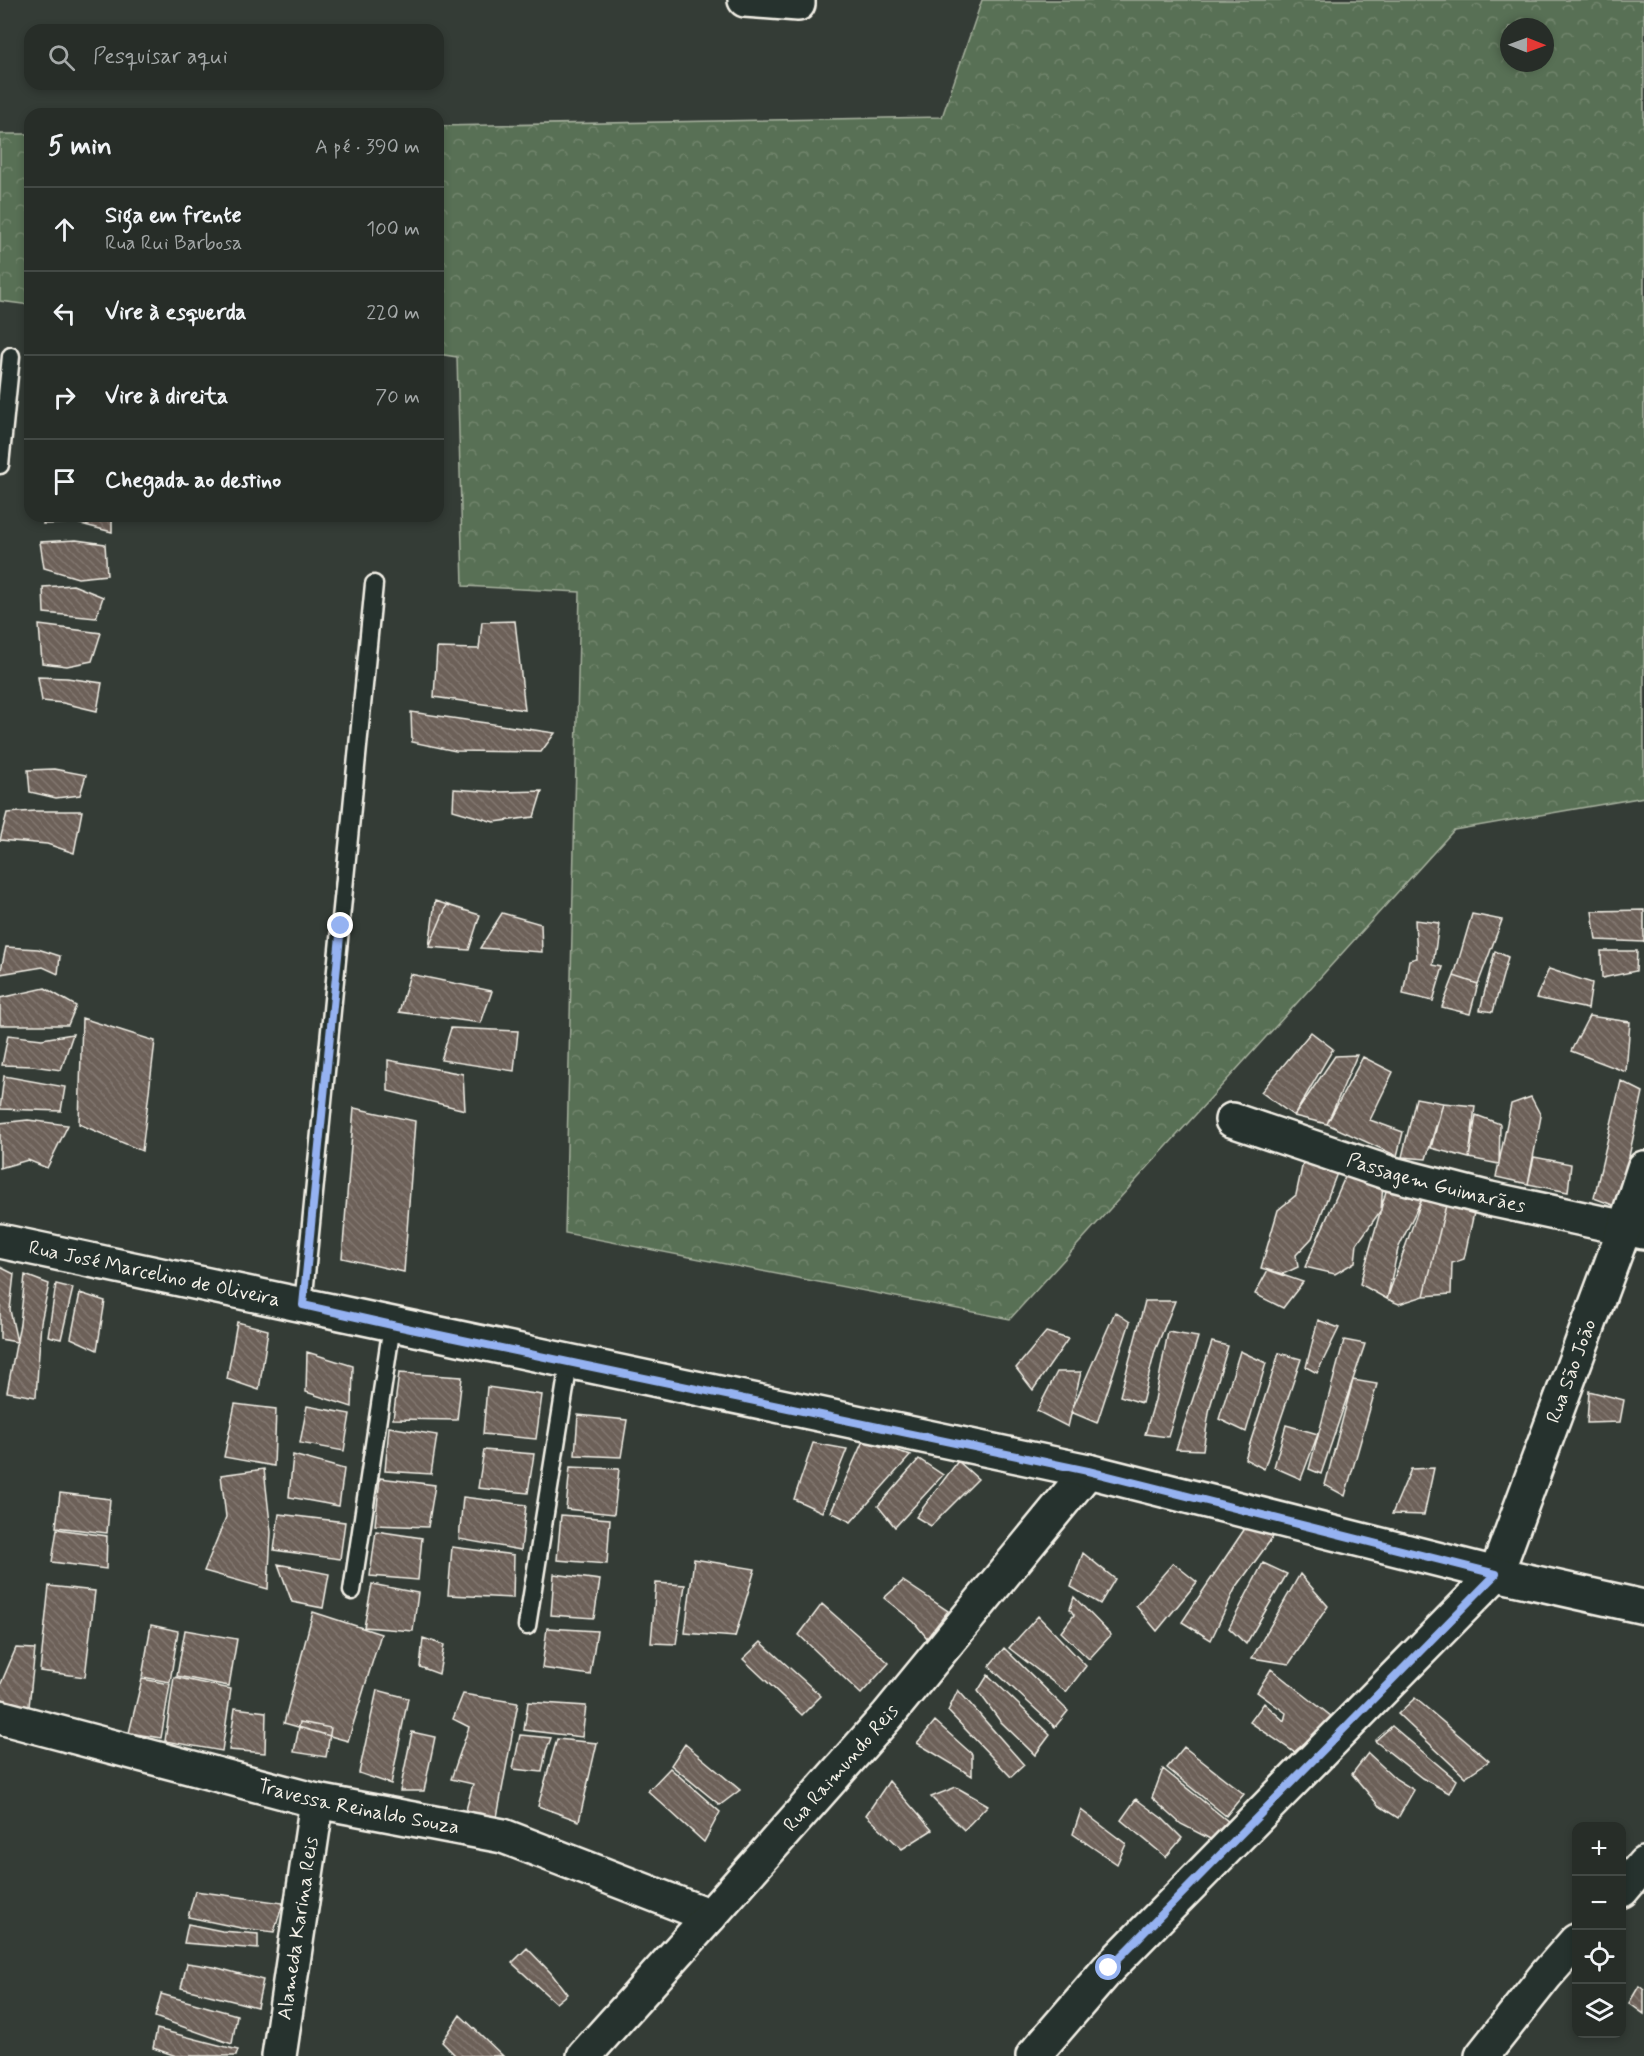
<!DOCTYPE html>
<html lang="pt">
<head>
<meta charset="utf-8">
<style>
	body { margin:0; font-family:Mynerve,sans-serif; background:#333934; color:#f1f3f6 }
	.controls { position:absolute; right:18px; bottom:18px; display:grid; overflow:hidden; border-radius:12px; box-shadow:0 3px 9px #0003 }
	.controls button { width:54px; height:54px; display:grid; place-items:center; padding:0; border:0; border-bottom:2px solid #434945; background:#272d28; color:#f1f3f6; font:30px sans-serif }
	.compass { position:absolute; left:1500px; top:18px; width:54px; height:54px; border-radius:50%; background:#272d28; box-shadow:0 3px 9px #0003; rotate:91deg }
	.stop { position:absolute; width:18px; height:18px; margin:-14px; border:4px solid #95b2f1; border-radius:50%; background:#fff }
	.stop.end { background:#95b2f1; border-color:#fff; box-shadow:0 2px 6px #0008 }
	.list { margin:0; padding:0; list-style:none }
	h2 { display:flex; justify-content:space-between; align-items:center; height:78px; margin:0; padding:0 24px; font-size:26px }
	h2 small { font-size:20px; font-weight:400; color:#a4a8a8 }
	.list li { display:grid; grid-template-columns:39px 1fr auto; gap:18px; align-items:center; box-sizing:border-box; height:84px; padding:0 24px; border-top:2px solid #434945 }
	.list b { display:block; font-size:22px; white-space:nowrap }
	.list p { margin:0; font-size:20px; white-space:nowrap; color:#a4a8a8 }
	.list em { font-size:20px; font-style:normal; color:#a4a8a8 }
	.icon { flex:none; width:33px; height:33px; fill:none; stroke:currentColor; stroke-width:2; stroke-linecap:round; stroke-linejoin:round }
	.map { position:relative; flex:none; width:1644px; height:2056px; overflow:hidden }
	.search { position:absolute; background:#272d28; box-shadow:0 3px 9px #0003; left:24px; top:24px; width:420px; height:66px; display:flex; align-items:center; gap:15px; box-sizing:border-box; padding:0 21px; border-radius:18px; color:#a4a8a8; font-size:22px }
	.panel { position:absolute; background:#272d28; box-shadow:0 3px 9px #0003; left:24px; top:108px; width:420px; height:414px; border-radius:18px }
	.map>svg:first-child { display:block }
	.forest { fill:url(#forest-crowns); stroke:#a6b09e; stroke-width:1.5; fill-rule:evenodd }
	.building { fill:url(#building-back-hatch); stroke:#f4f1e8; stroke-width:1.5 }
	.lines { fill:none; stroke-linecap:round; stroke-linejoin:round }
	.service-casing { stroke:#f4f1e8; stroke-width:21 }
	.minor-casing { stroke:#f4f1e8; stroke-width:38 }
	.tertiary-casing { stroke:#f4f1e8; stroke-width:38 }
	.service { stroke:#26332d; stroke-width:16 }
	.minor { stroke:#26332d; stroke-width:33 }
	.tertiary { stroke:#26332d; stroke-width:33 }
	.route { stroke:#95b2f1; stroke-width:8 }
	.labels { text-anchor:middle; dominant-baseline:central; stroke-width:6; stroke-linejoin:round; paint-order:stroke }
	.street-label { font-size:20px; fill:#f4f1e8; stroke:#26332d }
</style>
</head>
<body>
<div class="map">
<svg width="1644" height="2056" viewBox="0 0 1644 2056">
	<defs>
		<pattern id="forest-crowns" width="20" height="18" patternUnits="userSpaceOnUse" patternTransform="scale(1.5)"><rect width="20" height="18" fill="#597054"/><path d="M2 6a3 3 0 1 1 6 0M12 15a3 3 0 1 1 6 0" fill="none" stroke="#71856d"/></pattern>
		<pattern id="building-back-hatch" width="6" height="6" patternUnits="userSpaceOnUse" patternTransform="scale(1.5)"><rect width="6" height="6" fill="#6c6058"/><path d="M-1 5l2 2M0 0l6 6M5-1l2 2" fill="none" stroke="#827770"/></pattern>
	</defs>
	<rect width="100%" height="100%" fill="#343c36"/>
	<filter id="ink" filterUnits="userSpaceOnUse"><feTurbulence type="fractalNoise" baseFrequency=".0167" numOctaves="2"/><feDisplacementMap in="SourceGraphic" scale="12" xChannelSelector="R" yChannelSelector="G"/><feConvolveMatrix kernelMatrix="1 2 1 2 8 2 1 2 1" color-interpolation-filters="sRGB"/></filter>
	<g filter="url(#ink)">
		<!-- forest -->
		<path class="forest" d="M982 0H1644V797L1454 830 1010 1319 565 1233 580 592 463 586 457 357 438 354V126L942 117ZM1509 27H1545V63H1509Z
			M0 134H30V305L0 301Z"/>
		<!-- building -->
		<path class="building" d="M45 516H112V532L77 523 43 524Z
			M76 540 105 544 107 575 78 578 44 568 40 542Z
			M73 585 103 597 96 618 44 613 43 587Z
			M515 621 525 710 434 697 437 648 479 649 482 622Z
			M39 625 101 633 92 661 67 666 42 663Z
			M38 677 67 678 102 683 97 711 63 703 42 701Z
			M411 712 555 733 541 752 456 751 412 742Z
			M54 769 86 775 80 795 56 798 30 792 28 770Z
			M454 789 497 792 542 791 534 817 494 822 453 810Z
			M35 811H82L74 853 47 844 0 840 7 813Z
			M435 901 480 915 469 950 429 947Z
			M447 905 480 915 469 950 429 947Z
			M1644 910V942L1596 940 1592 911Z
			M502 913 541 924 542 952 480 948Z
			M1472 914 1502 920 1478 984 1454 976Z
			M1415 920 1439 923 1433 965 1443 967 1433 1001 1403 994 1409 960 1417 958Z
			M6 947 38 949 60 956 58 974 43 967 0 974Z
			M1495 951 1508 957 1493 1012 1480 1010Z
			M1601 951H1637L1636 971 1602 978Z
			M1549 969 1592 983 1588 1009 1536 998Z
			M410 974 492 991 481 1023 399 1012Z
			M1454 976 1478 984 1470 1014 1442 1007Z
			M45 988 76 1006 68 1025H0V998Z
			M1589 1016 1630 1022 1626 1072 1571 1051Z
			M82 1018 155 1041 142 1151 79 1124Z
			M451 1028 518 1031 514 1071 441 1060Z
			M1311 1032 1333 1049 1294 1116 1261 1092Z
			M73 1034 61 1070 33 1066 2 1065 8 1035 42 1039Z
			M1357 1055 1327 1124 1294 1116 1335 1056Z
			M1363 1057 1393 1072 1370 1120 1403 1132 1397 1156 1327 1124Z
			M388 1060 463 1074 465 1110 388 1091Z
			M4 1076 65 1087 61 1111 0 1109Z
			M1621 1081 1643 1092 1618 1207 1594 1198Z
			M1531 1097 1541 1116 1528 1184 1496 1177 1511 1104Z
			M1416 1098 1443 1103 1426 1159 1402 1157Z
			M1443 1103 1475 1106 1469 1158 1431 1148Z
			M354 1108 415 1121 404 1272 342 1258Z
			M1476 1115 1500 1124 1499 1164 1469 1158Z
			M28 1120 68 1125 47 1168 28 1160 0 1168V1123Z
			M1534 1157 1571 1164 1568 1192 1528 1184Z
			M1303 1162 1337 1173 1312 1238 1296 1255 1298 1267 1283 1274 1261 1268 1278 1210 1296 1195Z
			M1346 1175 1383 1184 1381 1210 1357 1244 1355 1262 1335 1274 1305 1267Z
			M1386 1191 1423 1196 1398 1249 1387 1299 1360 1284Z
			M1423 1196 1447 1201 1424 1296 1399 1304 1387 1299Z
			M1447 1201 1475 1208 1464 1259 1452 1263 1451 1294 1424 1296Z
			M0 1267 14 1274 10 1310 17 1342 0 1339Z
			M1268 1270 1303 1282 1283 1308 1255 1294Z
			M25 1275 49 1284 41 1322 36 1397 7 1392 20 1324Z
			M56 1284 73 1288 61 1339 48 1336Z
			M80 1293 105 1301 97 1350 71 1338Z
			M1145 1301H1175L1155 1351 1142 1403 1120 1396Z
			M1115 1312 1130 1322 1097 1423 1071 1412Z
			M1318 1320 1339 1328 1317 1373 1306 1367Z
			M237 1322 268 1330 259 1390 227 1379Z
			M1046 1332 1068 1339 1033 1390 1016 1368Z
			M1168 1332 1198 1337 1168 1437 1145 1434 1155 1400Z
			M1344 1340 1365 1344 1321 1474 1309 1469Z
			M1212 1342 1228 1346 1210 1407 1203 1450 1176 1449Z
			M1240 1351 1266 1363 1246 1432 1219 1419Z
			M307 1352 353 1366 352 1407 306 1392Z
			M1279 1353 1301 1359 1264 1469 1245 1459Z
			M1057 1372H1081L1068 1427 1037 1411Z
			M399 1373 462 1377 457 1420 393 1419Z
			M1353 1380 1377 1384 1345 1496 1325 1485Z
			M487 1387 542 1395 536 1439 483 1434Z
			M1589 1391 1624 1400 1620 1422 1587 1423Z
			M235 1404 276 1409 274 1466 224 1457Z
			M307 1406 350 1414 344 1451 300 1443Z
			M578 1415 627 1420 621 1457 575 1455Z
			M1286 1425 1318 1434 1301 1479 1274 1467Z
			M389 1427 437 1435 431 1474 385 1471Z
			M863 1441 911 1455 851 1522 831 1512Z
			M813 1443 847 1449 822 1512 794 1499Z
			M484 1450 534 1454 528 1493 478 1488Z
			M293 1455 344 1469 339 1506 289 1497Z
			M919 1459 943 1475 895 1527 878 1506Z
			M958 1461 978 1479 931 1526 916 1517Z
			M570 1467 619 1469 614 1514 566 1509Z
			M1434 1468 1424 1515 1392 1514 1411 1469Z
			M264 1469 271 1532 268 1589 204 1571 226 1517 221 1475Z
			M380 1478 435 1485 428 1527 375 1525Z
			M60 1493 110 1499 107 1533 56 1527Z
			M463 1497 526 1505 521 1550 459 1539Z
			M279 1514 345 1522 340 1559 274 1550Z
			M561 1515 610 1519 607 1564 557 1560Z
			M1248 1524 1275 1534 1235 1589 1211 1640 1182 1622Z
			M57 1529 107 1536 106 1569 52 1562Z
			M376 1531 422 1538 418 1580 370 1576Z
			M452 1547 514 1555 513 1598 448 1595Z
			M1083 1553 1115 1579 1100 1604 1071 1587Z
			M694 1559 755 1569 735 1637 685 1633Z
			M1173 1563 1197 1582 1157 1631 1136 1606Z
			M1263 1563 1287 1574 1246 1644 1229 1628Z
			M278 1564 329 1574 323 1608 292 1602Z
			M554 1574 600 1580 594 1618 551 1615Z
			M1300 1574 1328 1606 1289 1664 1252 1658Z
			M903 1581 948 1611 927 1638 914 1622 884 1598Z
			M656 1583 685 1585 676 1644 651 1643Z
			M372 1584 418 1593 413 1631 364 1627Z
			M49 1586 95 1591 85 1677 40 1671Z
			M1074 1597 1111 1635 1089 1659 1061 1632 1074 1615 1070 1609Z
			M822 1604 889 1663 861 1694 799 1635Z
			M313 1612 381 1634 348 1741 284 1723Z
			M1038 1616 1086 1666 1066 1692 1009 1648Z
			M151 1625 178 1631 170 1682 142 1677Z
			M547 1628 597 1631 590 1675 542 1668Z
			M185 1630 237 1639 229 1686 177 1676Z
			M423 1638 444 1645 439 1674 420 1667Z
			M761 1642 821 1696 802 1715 743 1659Z
			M16 1648 35 1649 28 1716 0 1709V1686Z
			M1004 1648 1068 1711 1055 1727 989 1666Z
			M1271 1669 1331 1716 1310 1739 1294 1752 1250 1722 1264 1703 1284 1721 1286 1713 1257 1692Z
			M988 1675 1050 1735 1035 1755 1000 1721 978 1691Z
			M174 1677 231 1689 222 1751 165 1741Z
			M142 1679 170 1684 161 1738 129 1733Z
			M377 1690 408 1698 391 1784 359 1773Z
			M958 1690 1024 1765 1011 1777 948 1711Z
			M463 1694 518 1703 495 1828 466 1810 473 1784 451 1779 469 1727 453 1719Z
			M1415 1698 1489 1761 1465 1777 1398 1714Z
			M528 1702 586 1706 582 1737 524 1730Z
			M235 1708 266 1712 265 1753 229 1750Z
			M935 1721 972 1754V1776L917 1743Z
			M300 1722 331 1728 326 1757 294 1752Z
			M1392 1726 1456 1780 1449 1793 1422 1778 1375 1741Z
			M412 1732 435 1737 424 1791H400Z
			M520 1735 551 1738 546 1751 542 1772 513 1769Z
			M557 1739 597 1743 579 1821 538 1806Z
			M685 1744 740 1790 720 1805 671 1765Z
			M1184 1747 1244 1794 1226 1816 1167 1768Z
			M1368 1753 1396 1779 1414 1790 1398 1818 1378 1805 1352 1774Z
			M670 1768 720 1812 704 1842 648 1791Z
			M1163 1769 1234 1826 1216 1842 1181 1824 1152 1798Z
			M889 1781 932 1830 902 1849 866 1815Z
			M956 1787 988 1805 964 1830 931 1797Z
			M1136 1799 1163 1819 1182 1838 1166 1857 1121 1820Z
			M1081 1810 1126 1844 1117 1864 1073 1834Z
			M195 1891 283 1903 274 1932 241 1928 188 1917Z
			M188 1924 222 1931 258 1934V1949L184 1943Z
			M527 1948 551 1973 567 1994 556 2003 512 1963Z
			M187 1963 214 1967 263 1980 257 2007 181 1988Z
			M1639 1986 1644 1990V2014L1629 2003Z
			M161 1994 237 2015 232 2044 155 2017Z
			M460 2015 503 2056H456L442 2042Z
			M157 2029 238 2050 236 2056H176L153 2048Z"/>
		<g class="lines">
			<!-- service casing -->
			<g class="service-casing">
				<path id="service" d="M0 465 11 356
					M303 1305 374 584
					M352 1591 392 1325
					M527 1626 569 1363"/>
			</g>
			<!-- minor casing -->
			<g class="minor-casing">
				<g id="minor">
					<path d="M745 0 798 4V0"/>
					<path id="s1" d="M1232 1120 1389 1173 1490 1199 1644 1232"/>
					<path id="s2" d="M0 1717 317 1801 503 1836 710 1916"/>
					<path d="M1622 1890 1644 1864"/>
					<path id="s3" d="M279 2056 317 1801"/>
					<path id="s4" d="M584 2056 710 1916 888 1715 1088 1471"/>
					<path id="s5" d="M1033 2056 1109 1968 1496 1574 1625 1227 1644 1168"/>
					<path d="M1482 2056 1546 1975 1576 1941"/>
				</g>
			</g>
			<!-- tertiary casing -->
			<g class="tertiary-casing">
				<g id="tertiary">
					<path id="s6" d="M0 1241 1088 1471 1496 1574 1644 1607"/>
				</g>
			</g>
			<!-- service -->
			<use href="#service" class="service"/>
			<!-- minor -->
			<use href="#minor" class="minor"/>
			<!-- tertiary -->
			<use href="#tertiary" class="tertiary"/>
		</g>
	</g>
	<g class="lines" filter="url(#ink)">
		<!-- route -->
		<path class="route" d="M341 926 303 1305 392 1325 1088 1471 1496 1574 1109 1968"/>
	</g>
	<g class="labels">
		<!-- street labels -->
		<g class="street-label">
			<text stroke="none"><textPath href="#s1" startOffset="214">Passagem Guimarães</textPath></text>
			<text stroke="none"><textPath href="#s6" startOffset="158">Rua José Marcelino de Oliveira</textPath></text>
			<text stroke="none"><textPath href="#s5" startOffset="885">Rua São João</textPath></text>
			<text stroke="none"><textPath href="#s4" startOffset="386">Rua Raimundo Reis</textPath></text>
			<text stroke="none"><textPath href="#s2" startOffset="370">Travessa Reinaldo Souza</textPath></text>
			<text stroke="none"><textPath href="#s3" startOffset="129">Alameda Karina Reis</textPath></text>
		</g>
	</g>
</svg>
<div class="controls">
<button>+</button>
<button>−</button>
<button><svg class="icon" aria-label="locate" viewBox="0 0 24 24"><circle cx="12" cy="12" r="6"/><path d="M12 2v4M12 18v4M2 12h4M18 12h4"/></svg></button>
<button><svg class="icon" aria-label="layers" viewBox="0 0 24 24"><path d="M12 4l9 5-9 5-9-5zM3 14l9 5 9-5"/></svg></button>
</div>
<svg class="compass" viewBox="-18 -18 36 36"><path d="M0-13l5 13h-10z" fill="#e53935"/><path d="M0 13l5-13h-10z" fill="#a4a8a8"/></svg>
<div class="stop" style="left:1109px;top:1968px"></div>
<div class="stop end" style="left:341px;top:926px"></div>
<div class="search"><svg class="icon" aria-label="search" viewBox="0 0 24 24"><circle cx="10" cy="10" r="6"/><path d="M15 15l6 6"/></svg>Pesquisar aqui</div>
<section class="panel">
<h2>5 min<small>A pé · 390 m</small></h2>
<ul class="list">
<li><svg class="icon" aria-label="ahead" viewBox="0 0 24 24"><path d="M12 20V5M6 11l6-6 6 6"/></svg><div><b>Siga em frente</b><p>Rua Rui Barbosa</p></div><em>100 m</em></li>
<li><svg class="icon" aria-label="left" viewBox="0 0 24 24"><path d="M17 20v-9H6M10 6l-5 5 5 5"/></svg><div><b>Vire à esquerda</b></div><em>220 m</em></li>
<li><svg class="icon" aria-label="right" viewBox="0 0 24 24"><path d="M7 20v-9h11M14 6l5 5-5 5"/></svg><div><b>Vire à direita</b></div><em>70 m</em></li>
<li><svg class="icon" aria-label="arrive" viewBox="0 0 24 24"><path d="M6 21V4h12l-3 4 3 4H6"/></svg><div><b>Chegada ao destino</b></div></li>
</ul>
</section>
</div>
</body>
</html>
